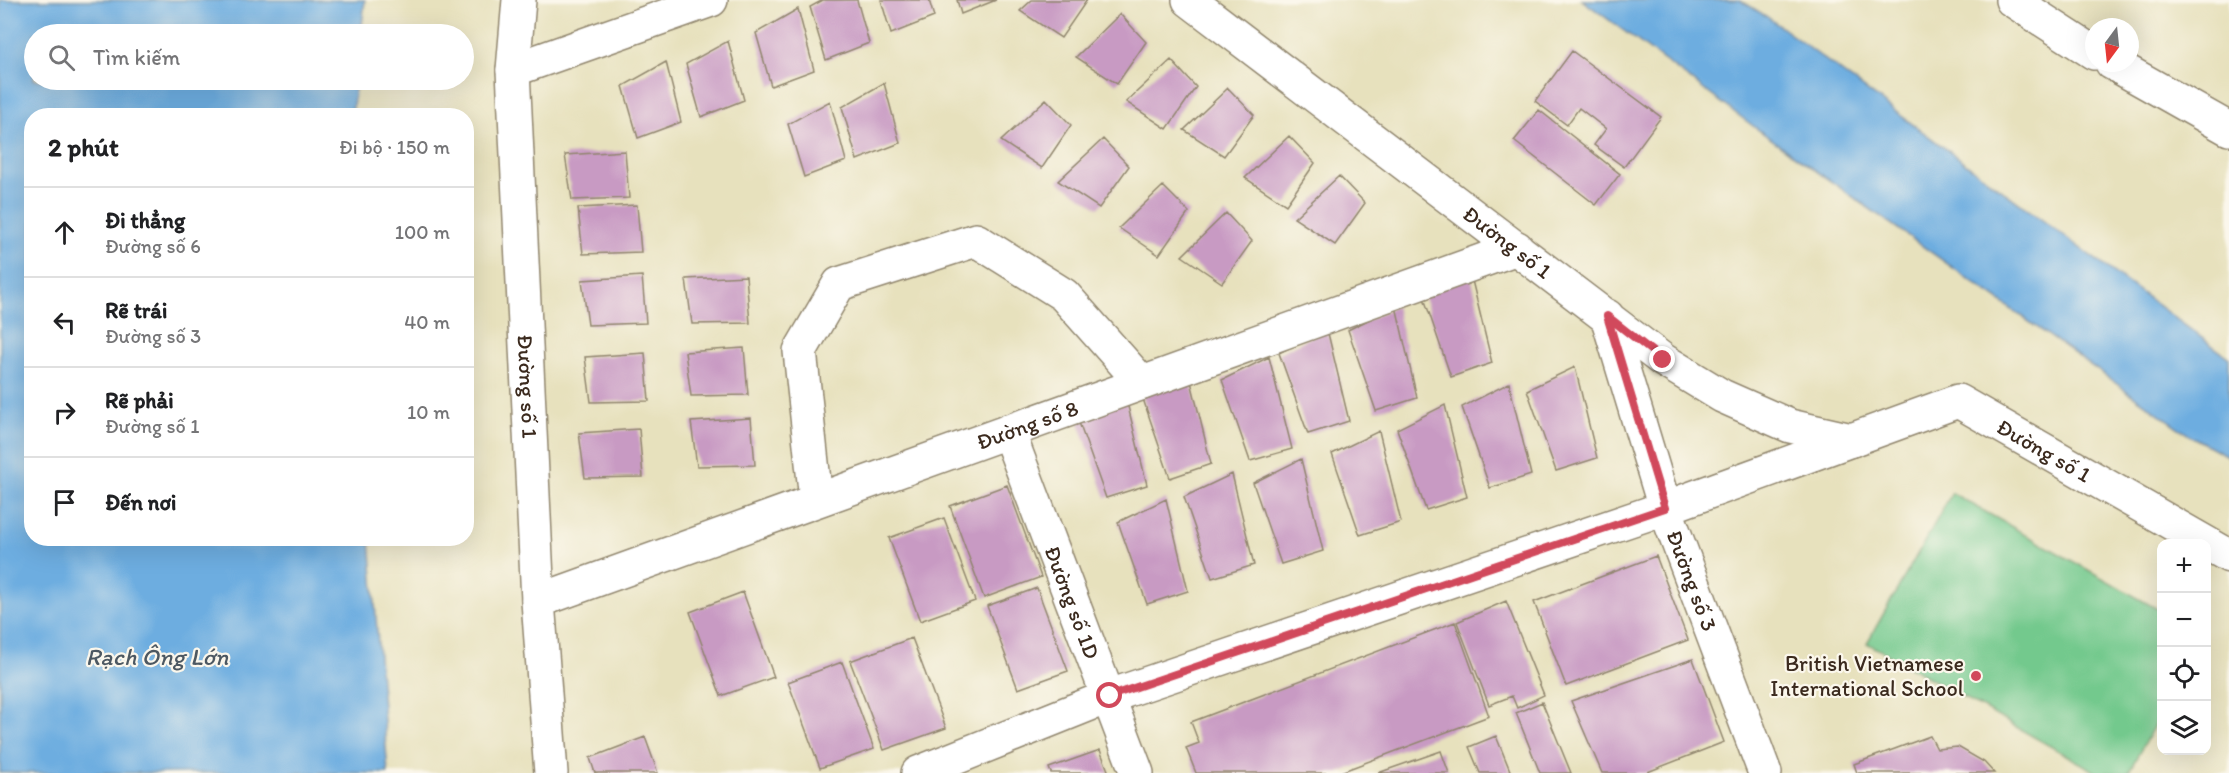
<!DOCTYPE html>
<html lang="vi">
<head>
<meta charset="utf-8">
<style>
	body { margin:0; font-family:Itim,sans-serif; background:#f2f2f2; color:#202124 }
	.controls { position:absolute; right:18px; bottom:18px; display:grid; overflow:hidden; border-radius:12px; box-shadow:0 6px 24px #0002 }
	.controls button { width:54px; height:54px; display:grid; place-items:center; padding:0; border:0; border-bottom:2px solid #e0e0e0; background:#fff; color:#202124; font:30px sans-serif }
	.compass { position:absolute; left:2085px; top:18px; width:54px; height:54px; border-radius:50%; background:#fff; box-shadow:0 6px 24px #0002; rotate:195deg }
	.stop { position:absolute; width:18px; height:18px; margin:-14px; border:4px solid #d1495b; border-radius:50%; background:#fff }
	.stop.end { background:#d1495b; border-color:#fff; box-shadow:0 2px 6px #0008 }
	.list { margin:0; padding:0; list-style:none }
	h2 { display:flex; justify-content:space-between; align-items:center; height:78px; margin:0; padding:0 24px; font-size:26px }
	h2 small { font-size:20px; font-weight:400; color:#757577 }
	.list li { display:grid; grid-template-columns:39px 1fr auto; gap:18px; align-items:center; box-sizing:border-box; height:90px; padding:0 24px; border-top:2px solid #e0e0e0 }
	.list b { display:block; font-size:22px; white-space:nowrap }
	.list p { margin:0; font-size:20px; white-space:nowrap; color:#757577 }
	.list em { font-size:20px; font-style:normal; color:#757577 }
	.icon { flex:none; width:33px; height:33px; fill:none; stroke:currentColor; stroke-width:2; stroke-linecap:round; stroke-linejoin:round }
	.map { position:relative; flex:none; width:2229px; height:773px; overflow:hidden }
	.search { position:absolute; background:#fff; box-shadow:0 6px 24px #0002; left:24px; top:24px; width:450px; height:66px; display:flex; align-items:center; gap:15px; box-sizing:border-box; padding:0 21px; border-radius:33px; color:#757577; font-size:22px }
	.panel { position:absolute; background:#fff; box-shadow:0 6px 24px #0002; left:24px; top:108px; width:450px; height:438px; border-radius:24px }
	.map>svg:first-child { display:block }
	.green { fill:#73c98d; stroke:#577a56; stroke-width:1.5 }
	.water { fill:#6dade0; stroke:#546c7f; stroke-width:1.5 }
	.building { fill:#c89ac3 }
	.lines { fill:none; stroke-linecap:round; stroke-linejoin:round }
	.minor-casing { stroke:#91866e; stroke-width:36 }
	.minor { stroke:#fff; stroke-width:33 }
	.route { stroke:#d1495b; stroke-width:8 }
	.poi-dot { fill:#d1495b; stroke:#fbf7ec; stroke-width:2 }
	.labels { text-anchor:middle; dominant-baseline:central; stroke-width:4.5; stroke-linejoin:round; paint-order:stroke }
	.street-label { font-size:22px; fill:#3b2a1e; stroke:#fbf7ec }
	.poi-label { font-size:22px; fill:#3b2a1e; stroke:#fbf7ec; text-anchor:end }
	.water-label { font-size:24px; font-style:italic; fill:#4c5862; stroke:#fbf7ec }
</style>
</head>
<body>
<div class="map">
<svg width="2229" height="773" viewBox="0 0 2229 773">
	<rect width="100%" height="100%" fill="#fbf7ec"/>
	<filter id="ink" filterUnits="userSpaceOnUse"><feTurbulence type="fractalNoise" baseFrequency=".0167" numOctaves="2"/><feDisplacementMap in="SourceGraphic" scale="12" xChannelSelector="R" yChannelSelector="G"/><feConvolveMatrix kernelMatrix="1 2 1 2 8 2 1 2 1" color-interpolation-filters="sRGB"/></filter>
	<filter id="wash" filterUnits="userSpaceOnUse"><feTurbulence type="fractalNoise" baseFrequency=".008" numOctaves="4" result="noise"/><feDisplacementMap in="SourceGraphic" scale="24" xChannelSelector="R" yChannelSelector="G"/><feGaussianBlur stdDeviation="1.35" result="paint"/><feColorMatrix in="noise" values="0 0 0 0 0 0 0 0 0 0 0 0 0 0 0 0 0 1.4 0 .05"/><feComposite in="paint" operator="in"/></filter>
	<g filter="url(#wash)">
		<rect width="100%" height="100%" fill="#e7e1bd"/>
		<!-- green -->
		<path class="green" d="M1952 493 2161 611V713L2128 773H2098L1867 643Z"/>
		<!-- water -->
		<path class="water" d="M0 0H365L361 34H34V80H356L352 115 32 116V538L370 539 388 773H0Z
			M1582 0H1740L1766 16 2229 358V457L2189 435 1760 131Z"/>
		<g id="blocks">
			<!-- building -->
			<path class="building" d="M823 0H857L869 43 826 60 810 7Z
				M881 0H929L934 17 891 34Z
				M957 0H996L961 14Z
				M1032 0H1087L1061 38 1020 11Z
				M798 9 814 70 771 86 756 33Z
				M1120 14 1146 42 1117 84 1076 57Z
				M728 41 744 100 701 117 686 64Z
				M1572 51 1661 117 1624 167 1594 145 1606 129 1579 108 1567 125 1535 101Z
				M1171 60 1196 87 1167 129 1126 102Z
				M666 62 681 122 638 138 623 86Z
				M884 83 900 143 857 160 842 107Z
				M1228 88 1254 115 1224 156 1184 130Z
				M1046 99 1071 125 1042 168 1001 141Z
				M830 101 846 161 804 177 788 124Z
				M1539 110 1620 174 1596 205 1514 141Z
				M1289 136 1315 163 1286 205 1245 178Z
				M1103 139 1129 166 1099 208 1058 181Z
				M625 151 629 198 572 200 565 155Z
				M1339 176 1365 203 1335 245 1294 218Z
				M1163 186 1189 212 1159 255 1119 228Z
				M637 205 641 252 583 254 578 208Z
				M1226 213 1252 241 1222 283 1182 256Z
				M1470 272 1492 363 1451 377 1423 295Z
				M642 276 646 323 588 325 582 280Z
				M746 276 750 323 692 324 686 279Z
				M1396 306 1417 398 1376 411 1348 330Z
				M1327 329 1349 421 1308 434 1279 353Z
				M744 348 748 395 691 396 685 352Z
				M645 353 649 401 591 402 585 357Z
				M1269 357 1292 449 1250 461 1222 380Z
				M1575 367 1597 458 1556 471 1527 390Z
				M1189 373 1211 464 1170 478 1142 396Z
				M1509 383 1531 475 1490 488 1462 407Z
				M1125 394 1147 485 1106 498 1077 417Z
				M1445 405 1467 497 1426 510 1397 429Z
				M751 418 755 465 697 466 691 422Z
				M639 429 643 477 585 478 579 433Z
				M1379 431 1401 522 1360 535 1332 454Z
				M1301 459 1323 551 1281 564 1253 483Z
				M1232 474 1254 565 1212 578 1184 497Z
				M1007 485 1041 577 984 598 950 506Z
				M1166 499 1188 591 1147 604 1118 522Z
				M944 518 975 601 920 621 889 538Z
				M1656 556 1688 640 1566 686 1534 602Z
				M1037 588 1068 671 1018 689 987 606Z
				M743 592 774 677 721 696 690 612Z
				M1506 601 1544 695 1517 708 1512 696 1489 705 1457 622Z
				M1455 622 1489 716 1338 773H1196L1186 748 1199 743 1191 722Z
				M912 638 946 728 884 750 850 661Z
				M1693 659 1724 742 1645 773H1602L1571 701Z
				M842 662 874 749 820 768 788 682Z
				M1542 702 1571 773H1540L1516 713Z
				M1496 736 1511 773H1480L1469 747Z
				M1930 736 1937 749 1958 747 1984 762 1994 773H1857L1854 764Z
				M645 737 658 773H595L590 758Z
				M1100 750 1109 773H1051L1049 768Z
				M1441 751 1449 773H1378Z"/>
		</g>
	</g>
	<g filter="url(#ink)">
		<use href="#blocks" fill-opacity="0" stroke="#91866e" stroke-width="1.5"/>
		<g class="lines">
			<!-- minor casing -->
			<g class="minor-casing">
				<g id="minor">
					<path id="s1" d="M519 0 513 70 538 601 551 773"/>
					<path id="s2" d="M1189 0 1663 360 1722 396 1790 426 1852 440"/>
					<path d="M2012 0 2094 53"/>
					<path d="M2112 63 2229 129"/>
					<path d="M513 70 711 0"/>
					<path id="s3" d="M1607 316 1665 508 1765 773"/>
					<path id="s4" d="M1008 431 1137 773"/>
					<path d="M816 500 800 351 839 284 976 240 1064 295 1142 383"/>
					<path id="s5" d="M538 601 1517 248"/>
					<path id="s6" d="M918 773 1110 696 1665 508 1958 401 2229 556"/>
				</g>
			</g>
			<!-- minor -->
			<use href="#minor" class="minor"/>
		</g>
	</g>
	<g class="lines" filter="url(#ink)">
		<!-- route -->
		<path class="route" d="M1110 696 1665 508 1607 316 1663 360"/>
	</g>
	<!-- markers -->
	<circle class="poi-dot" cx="1976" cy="676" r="6"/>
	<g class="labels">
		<!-- street labels -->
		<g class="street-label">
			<text stroke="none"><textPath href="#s2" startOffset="400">Đường số 1</textPath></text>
			<text stroke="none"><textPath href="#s1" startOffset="387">Đường số 1</textPath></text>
			<text stroke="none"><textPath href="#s5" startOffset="520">Đường số 8</textPath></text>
			<text stroke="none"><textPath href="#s6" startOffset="1204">Đường số 1</textPath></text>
			<text stroke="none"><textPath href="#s3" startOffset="278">Đường số 3</textPath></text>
			<text stroke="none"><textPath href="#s4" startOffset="183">Đường số 1D</textPath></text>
		</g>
		<!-- poi labels -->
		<g class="poi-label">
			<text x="1964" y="663">British Vietnamese<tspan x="1964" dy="25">International School</tspan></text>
		</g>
		<!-- water labels -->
		<g class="water-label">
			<text x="157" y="656">Rạch Ông Lớn</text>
		</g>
	</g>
</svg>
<div class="controls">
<button>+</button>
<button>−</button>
<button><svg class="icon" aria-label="locate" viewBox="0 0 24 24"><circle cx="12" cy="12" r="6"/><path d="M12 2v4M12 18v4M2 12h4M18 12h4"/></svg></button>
<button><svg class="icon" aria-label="layers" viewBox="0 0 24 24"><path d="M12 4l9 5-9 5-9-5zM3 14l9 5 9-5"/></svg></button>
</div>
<svg class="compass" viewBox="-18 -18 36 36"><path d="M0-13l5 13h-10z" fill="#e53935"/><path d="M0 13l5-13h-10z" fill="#757577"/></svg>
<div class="stop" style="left:1110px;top:696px"></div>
<div class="stop end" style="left:1663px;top:360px"></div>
<div class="search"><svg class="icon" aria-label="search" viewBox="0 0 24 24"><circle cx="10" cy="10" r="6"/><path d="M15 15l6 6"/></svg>Tìm kiếm</div>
<section class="panel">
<h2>2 phút<small>Đi bộ · 150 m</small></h2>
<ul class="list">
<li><svg class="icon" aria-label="ahead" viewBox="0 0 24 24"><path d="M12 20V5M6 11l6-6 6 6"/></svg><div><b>Đi thẳng</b><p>Đường số 6</p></div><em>100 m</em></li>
<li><svg class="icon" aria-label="left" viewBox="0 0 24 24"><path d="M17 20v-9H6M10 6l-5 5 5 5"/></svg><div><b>Rẽ trái</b><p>Đường số 3</p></div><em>40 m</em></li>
<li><svg class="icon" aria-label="right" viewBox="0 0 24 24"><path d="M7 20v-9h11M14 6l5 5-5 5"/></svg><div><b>Rẽ phải</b><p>Đường số 1</p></div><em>10 m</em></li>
<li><svg class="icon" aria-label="arrive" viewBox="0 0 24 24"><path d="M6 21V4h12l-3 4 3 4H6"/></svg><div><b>Đến nơi</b></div></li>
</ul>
</section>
</div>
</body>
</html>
